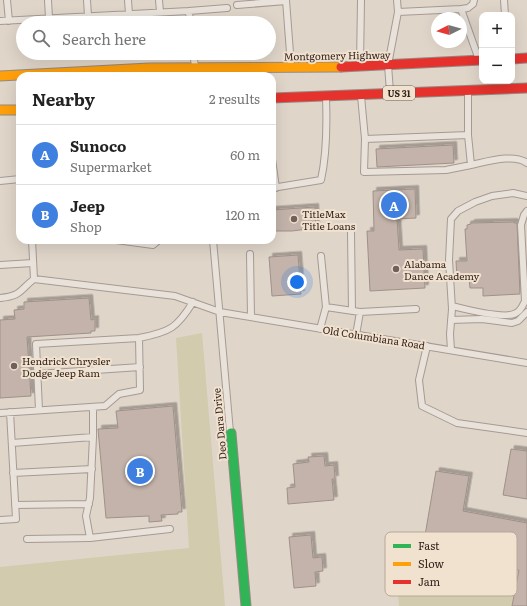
<!DOCTYPE html>
<html lang="en">
<head>
<meta charset="utf-8">
<style>
	body { margin:0; font-family:Literata,serif; background:#f2f2f2; color:#222 }
	.controls { position:absolute; right:12px; top:12px; display:grid; overflow:hidden; border-radius:8px; box-shadow:0 4px 16px #0002 }
	.controls button { width:36px; height:36px; display:grid; place-items:center; padding:0; border:0; border-bottom:1px solid #e0e0e0; background:#fff; color:#222; font:20px sans-serif }
	.compass { position:absolute; left:431px; top:12px; width:36px; height:36px; border-radius:50%; background:#fff; box-shadow:0 4px 16px #0002; rotate:265deg }
	.you { position:absolute; left:297px; top:282px; width:14px; height:14px; margin:-10px; border:3px solid #fff; border-radius:50%; background:#1a73e8; box-shadow:0 0 0 6px #1a73e833 }
	.badge { display:grid; place-items:center; width:26px; height:26px; border-radius:50%; background:#6f6159; color:#fff; font-size:13px; font-weight:700 }
	.pin { position:absolute; translate:-50% -50%; border:2px solid #fff; box-shadow:0 1px 4px #0006 }
	.list { margin:0; padding:0; list-style:none }
	h2 { display:flex; justify-content:space-between; align-items:center; height:52px; margin:0; padding:0 16px; font-size:17px }
	h2 small { font-size:13px; font-weight:400; color:#767676 }
	.list li { display:grid; grid-template-columns:26px 1fr auto; gap:12px; align-items:center; box-sizing:border-box; height:60px; padding:0 16px; border-top:1px solid #e0e0e0 }
	.list b { display:block; font-size:15px; white-space:nowrap }
	.list p { margin:0; font-size:13px; white-space:nowrap; color:#767676 }
	.list em { font-size:13px; font-style:normal; color:#767676 }
	.icon { flex:none; width:22px; height:22px; fill:none; stroke:currentColor; stroke-width:2; stroke-linecap:round; stroke-linejoin:round }
	.map { position:relative; flex:none; width:527px; height:606px; overflow:hidden }
	.search { position:absolute; background:#fff; box-shadow:0 4px 16px #0002; left:16px; top:16px; width:260px; height:44px; display:flex; align-items:center; gap:10px; box-sizing:border-box; padding:0 14px; border-radius:22px; color:#767676; font-size:15px }
	.panel { position:absolute; background:#fff; box-shadow:0 4px 16px #0002; left:16px; top:72px; width:260px; height:172px; border-radius:12px }
	.map>svg:first-child { display:block }
	.green { fill:#d2cbad }
	.building { fill:#c3b3aa; stroke:#9f9189; filter:url(#shadow) }
	.lines { fill:none; stroke-linecap:round; stroke-linejoin:round }
	.lane-casing { stroke:#a59b93; stroke-width:8 }
	.fast-casing { stroke:#948a83; stroke-width:11 }
	.slow-casing { stroke:#948a83; stroke-width:11 }
	.jam-casing { stroke:#948a83; stroke-width:11 }
	.lane { stroke:#e8e2db; stroke-width:6 }
	.fast { stroke:#30b455; stroke-width:9 }
	.slow { stroke:#ff9f0a; stroke-width:9 }
	.jam { stroke:#e5322d; stroke-width:9 }
	.poi-dot { fill:#6f6159; stroke:#f1e1cf; stroke-width:1.5 }
	.labels { text-anchor:middle; dominant-baseline:central; stroke-width:4; stroke-linejoin:round; paint-order:stroke }
	.shield { fill:#f1e1cf; stroke:#6b5c52; stroke-width:1 }
	.shield-label { font-size:9px; font-weight:bold; fill:#32231d }
	.street-label { font-size:10px; fill:#32231d; stroke:#f1e1cf }
	.poi-label { font-size:10px; fill:#32231d; stroke:#f1e1cf; text-anchor:start }
	.key { fill:#f1e1cf; stroke:#b8a89a; stroke-width:1 }
	.key-label { font-size:11px; fill:#32231d }
</style>
</head>
<body>
<div class="map">
<svg width="527" height="606" viewBox="0 0 527 606">
	<defs>
		<filter id="shadow"><feDropShadow dx="3.5" dy="-3.5" stdDeviation="0" flood-color="#0004"/></filter>
	</defs>
	<rect width="100%" height="100%" fill="#e0d5c9"/>
	<!-- green -->
	<path class="green" d="M202 333 225 606H0V567L189 548 176 338Z
		M421 553 519 570 512 606H399L398 594Z"/>
	<!-- building -->
	<path class="building" d="M453 145 454 163 377 167 376 149Z
		M415 189 416 218 397 219 399 250 423 249 425 288 370 291 367 231H374L373 191Z
		M315 207 316 228 292 231H272V210Z
		M514 222V223H517L520 294 483 296V288H470L469 278 457 279 456 261H467L465 229H467V225L471 224V223Z
		M298 255 301 294 272 296 269 257Z
		M89 298 91 320 95 319V331H91V333L27 337 31 396 0 398V320L15 319 14 310 24 309V302Z
		M173 406 182 512H178V514L161 515 162 521 149 522V516L106 518 98 429 118 428 116 411Z
		M511 449 527 451V499L503 495Z
		M324 456 325 466 334 465 335 479H332L334 500 288 504 287 488 295 487 293 464 309 462 308 457Z
		M436 471 469 476 463 511 527 523V606H512L519 570 422 553Z
		M311 535 313 558 322 557 323 571 315 572 316 586 294 588 289 537Z"/>
	<g class="lines">
		<!-- lane casing -->
		<g class="lane-casing">
			<path id="lane" d="M7 0 9 21
				M48 0 49 18
				M87 0 88 16
				M128 0 129 14
				M159 0 160 12
				M286 0 291 66
				M397 0 398 12
				M504 0 505 15
				M237 5 286 1
				M461 9 468 8 473 4 474 0
				M189 11 227 8
				M0 21 189 11 190 23
				M193 53 195 66
				M360 65 361 0
				M390 92 388 65 398 12 461 9 478 57
				M361 96 365 139 468 135V92
				M468 135 471 165C486 162 514 153 527 163
				M365 139 364 172 446 170 471 165
				M272 159 276 188
				M0 181 20 179
				M272 188 321 180C327 153 327 125 326 98
				M351 232 352 311
				M32 240 34 279 175 296 220 312 527 363
				M116 240 153 245 159 240
				M213 240 230 432
				M250 254 251 317
				M0 265 33 263
				M0 298C21 296 19 291 34 279
				M452 306C464 309 506 320 516 313 521 311 523 305 525 301L521 225 524 215 527 211
				M326 307 360 312 356 335
				M360 312 416 309
				M451 320 482 319 512 323 518 321 527 312
				M320 329 326 307 321 256
				M427 346 419 380 422 406 457 423 527 433
				M451 350 450 334 452 309 449 260 451 219 458 211 475 202 492 196 513 193 527 196
				M37 374 140 367
				M93 408V437L90 498 86 516 90 538 170 529
				M39 410 36 344 139 338
				M0 413 105 406 119 394 140 390 139 338C170 332 177 328 193 302
				M12 443 93 437
				M13 473 92 469
				M15 505 89 504
				M0 520 16 519 10 412
				M27 539 90 538"/>
		</g>
		<!-- fast casing -->
		<g class="fast-casing">
			<path id="fast" d="M231 433 246 606"/>
		</g>
		<!-- slow casing -->
		<g class="slow-casing">
			<path id="slow" d="M0 76 149 68 341 67
				M0 110H20"/>
		</g>
		<!-- jam casing -->
		<g class="jam-casing">
			<path id="jam" d="M512 59 527 58
				M341 67 482 60
				M272 98 527 88"/>
		</g>
		<!-- lane -->
		<use href="#lane" class="lane"/>
		<!-- fast -->
		<use href="#fast" class="fast"/>
		<!-- slow -->
		<use href="#slow" class="slow"/>
		<!-- jam -->
		<use href="#jam" class="jam"/>
	</g>
	<!-- markers -->
	<g class="poi-dot">
		<circle cx="294" cy="219" r="4"/>
		<circle cx="396" cy="269" r="4"/>
		<circle cx="14" cy="366" r="4"/>
	</g>
	<g class="labels">
		<!-- shield labels -->
		<rect class="shield" x="383" y="86" width="32" height="14" rx="3"/>
		<g class="shield-label">
			<text x="399" y="93">US 31</text>
		</g>
		<!-- street labels -->
		<g class="street-label">
			<text transform="translate(337 55) rotate(-1)">Montgomery Highway</text>
			<text transform="translate(374 337) rotate(9)">Old Columbiana Road</text>
			<text transform="translate(219 424) rotate(-95)">Deo Dara Drive</text>
		</g>
		<!-- poi labels -->
		<g class="poi-label">
			<text x="302" y="213">TitleMax<tspan x="302" dy="12">Title Loans</tspan></text>
			<text x="404" y="263">Alabama<tspan x="404" dy="12">Dance Academy</tspan></text>
			<text x="22" y="360">Hendrick Chrysler<tspan x="22" dy="12">Dodge Jeep Ram</tspan></text>
		</g>
	</g>
	<!-- legend -->
	<rect x="385" y="532" width="132" height="64" rx="6" class="key"/>
	<rect x="393" y="544" width="18" height="4" fill="#30b455"/>
	<rect x="393" y="562" width="18" height="4" fill="#ff9f0a"/>
	<rect x="393" y="580" width="18" height="4" fill="#e5322d"/>
	<g class="key-label">
		<text x="418" y="550">Fast</text>
		<text x="418" y="568">Slow</text>
		<text x="418" y="586">Jam</text>
	</g>
</svg>
<div class="controls">
<button>+</button>
<button>−</button>
</div>
<svg class="compass" viewBox="-18 -18 36 36"><path d="M0-13l5 13h-10z" fill="#e53935"/><path d="M0 13l5-13h-10z" fill="#767676"/></svg>
<div class="you"></div>
<div class="pin badge" style="left:394px;top:205px;background:#3f7fe0">A</div>
<div class="pin badge" style="left:140px;top:471px;background:#3f7fe0">B</div>
<div class="search"><svg class="icon" aria-label="search" viewBox="0 0 24 24"><circle cx="10" cy="10" r="6"/><path d="M15 15l6 6"/></svg>Search here</div>
<section class="panel">
<h2>Nearby<small>2 results</small></h2>
<ul class="list">
<li><span class="badge" style="background:#3f7fe0">A</span><div><b>Sunoco</b><p>Supermarket</p></div><em>60 m</em></li>
<li><span class="badge" style="background:#3f7fe0">B</span><div><b>Jeep</b><p>Shop</p></div><em>120 m</em></li>
</ul>
</section>
</div>
</body>
</html>
